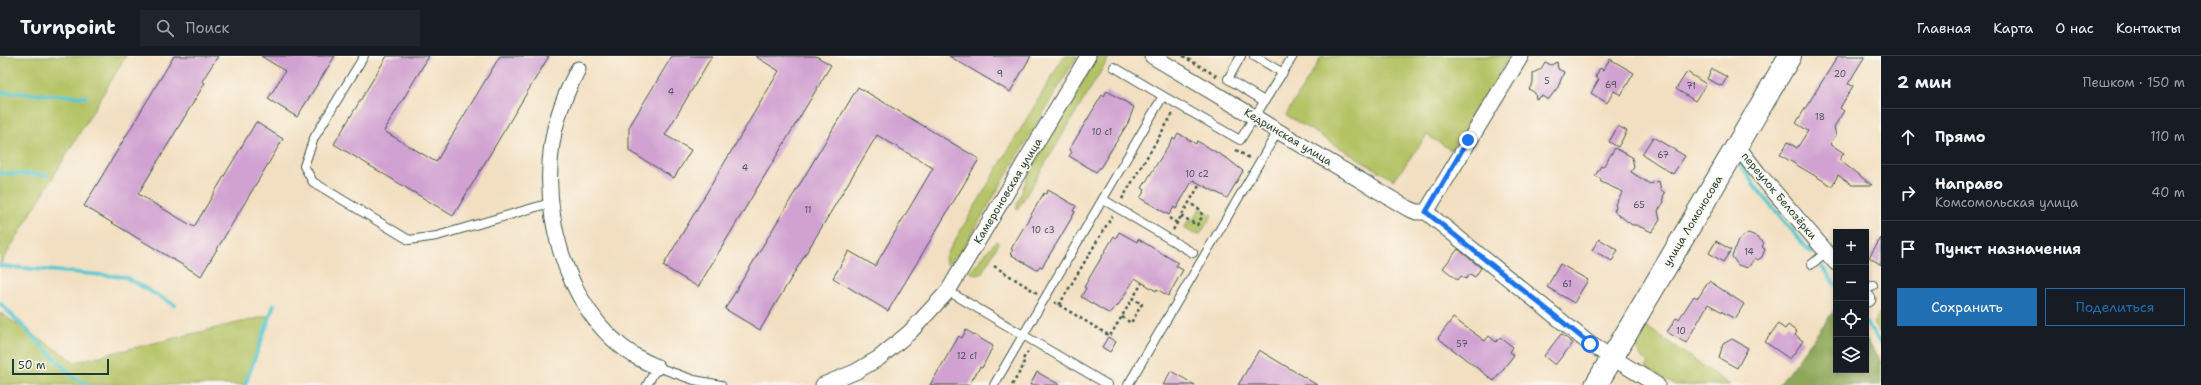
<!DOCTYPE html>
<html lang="ru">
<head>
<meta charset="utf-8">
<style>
	body { margin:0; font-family:"Shantell Sans",sans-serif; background:#20242c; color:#f1f3f6 }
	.controls { position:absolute; right:12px; bottom:12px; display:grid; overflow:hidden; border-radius:0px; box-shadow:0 2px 6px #0003 }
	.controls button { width:36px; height:36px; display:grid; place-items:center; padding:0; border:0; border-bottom:1px solid #363941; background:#171b24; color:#f1f3f6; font:20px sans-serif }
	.scale { position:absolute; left:12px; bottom:10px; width:97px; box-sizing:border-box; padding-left:4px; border:2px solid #1f3d34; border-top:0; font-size:11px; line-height:14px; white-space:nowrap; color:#1f3d34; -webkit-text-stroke:3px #fbf7ec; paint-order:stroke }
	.stop { position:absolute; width:12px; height:12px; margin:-9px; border:3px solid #1a73e8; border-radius:50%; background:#fff }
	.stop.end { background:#1a73e8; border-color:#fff; box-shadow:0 1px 4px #0008 }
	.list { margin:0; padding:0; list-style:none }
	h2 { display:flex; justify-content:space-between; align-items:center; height:52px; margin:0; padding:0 16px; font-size:17px }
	h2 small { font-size:13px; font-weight:400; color:#9ea1a6 }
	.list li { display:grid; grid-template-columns:26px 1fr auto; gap:12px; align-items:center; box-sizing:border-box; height:56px; padding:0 16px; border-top:1px solid #363941 }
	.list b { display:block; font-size:15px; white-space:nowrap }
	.list p { margin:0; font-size:13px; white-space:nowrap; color:#9ea1a6 }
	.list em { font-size:13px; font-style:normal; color:#9ea1a6 }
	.actions { display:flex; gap:8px; padding:12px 16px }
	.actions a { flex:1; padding:9px 0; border:1px solid #1f6fb2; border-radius:0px; text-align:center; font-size:14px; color:#1f6fb2 }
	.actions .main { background:#1f6fb2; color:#fff }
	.icon { flex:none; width:22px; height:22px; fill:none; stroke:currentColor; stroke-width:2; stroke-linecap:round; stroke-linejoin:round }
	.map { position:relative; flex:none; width:1881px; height:329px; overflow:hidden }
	header { display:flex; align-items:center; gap:24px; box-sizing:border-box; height:56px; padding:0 20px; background:#171b24; border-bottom:1px solid #363941 }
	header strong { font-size:19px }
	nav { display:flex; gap:22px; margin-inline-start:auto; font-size:14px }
	.search { width:280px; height:36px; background:#20242c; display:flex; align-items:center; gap:10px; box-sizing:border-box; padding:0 14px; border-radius:0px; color:#9ea1a6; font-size:15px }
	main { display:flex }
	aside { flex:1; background:#171b24 }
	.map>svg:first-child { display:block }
	.green { fill:#b3c264; stroke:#69804c }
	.forest { fill:#8ea85a; stroke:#567247 }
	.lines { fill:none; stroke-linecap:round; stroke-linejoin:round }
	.stream { stroke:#59c7cf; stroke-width:4 }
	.building { fill:#d0a1d1 }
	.lane-casing { stroke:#3f5549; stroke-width:10 }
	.street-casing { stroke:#3f5549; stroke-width:17 }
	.secondary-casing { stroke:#3f5549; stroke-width:24 }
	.path { stroke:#3f5549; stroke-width:2.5; stroke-dasharray:3 3; stroke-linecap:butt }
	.lane { stroke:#fff; stroke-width:8 }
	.street { stroke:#fff; stroke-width:15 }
	.secondary { stroke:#fff; stroke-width:22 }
	.route { stroke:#1a73e8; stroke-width:5 }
	.labels { text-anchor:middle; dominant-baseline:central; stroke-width:3.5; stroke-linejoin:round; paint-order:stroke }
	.number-label { font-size:9px; fill:#4b565b }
	.street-label { font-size:11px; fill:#1f3d34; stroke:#fbf7ec }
</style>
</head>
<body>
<header>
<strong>Turnpoint</strong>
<div class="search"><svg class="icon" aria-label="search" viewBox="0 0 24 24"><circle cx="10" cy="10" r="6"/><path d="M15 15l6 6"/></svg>Поиск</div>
<nav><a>Главная</a><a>Карта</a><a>О нас</a><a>Контакты</a></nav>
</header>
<main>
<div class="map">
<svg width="1881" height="329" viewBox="0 0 1881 329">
	<rect width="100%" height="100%" fill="#fbf7ec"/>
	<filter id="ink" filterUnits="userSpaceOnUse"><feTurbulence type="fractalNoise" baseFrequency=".025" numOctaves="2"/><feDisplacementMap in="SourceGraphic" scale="8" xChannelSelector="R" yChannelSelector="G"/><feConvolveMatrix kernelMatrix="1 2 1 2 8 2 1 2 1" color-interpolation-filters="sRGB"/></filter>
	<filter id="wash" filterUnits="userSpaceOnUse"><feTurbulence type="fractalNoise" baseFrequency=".012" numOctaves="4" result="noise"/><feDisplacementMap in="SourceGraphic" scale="16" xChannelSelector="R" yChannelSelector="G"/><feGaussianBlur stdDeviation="0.9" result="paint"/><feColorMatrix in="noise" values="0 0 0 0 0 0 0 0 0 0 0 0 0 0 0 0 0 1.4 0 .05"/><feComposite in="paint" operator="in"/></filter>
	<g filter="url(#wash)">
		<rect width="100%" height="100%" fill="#f2dfc1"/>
		<!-- green -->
		<path class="green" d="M0 0H126L0 209Z
			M1064 0H1077L958 201 955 199 949 209 946 207 945 201Z
			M1098 0H1110L1018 153 1016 152 1029 116Z
			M1322 0H1509L1495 28 1451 94 1427 79 1394 124 1286 59Z
			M1200 152 1212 159 1200 178 1198 177 1196 179 1184 172 1189 163 1193 164Z
			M996 185 999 187 981 218 975 219 970 216Z
			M1881 256V278L1873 267Z
			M0 257 75 306 271 259 246 329H0Z
			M1644 269 1730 329H1675L1646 312 1649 307 1640 300 1635 287Z"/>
		<!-- forest -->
		<path class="forest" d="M1836 252V314H1866V283L1881 306V329H1779Z"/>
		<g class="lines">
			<!-- stream -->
			<path class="stream" d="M0 36 86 41
				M1740 107 1754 129 1811 197
				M0 117 47 119
				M0 210 125 221 175 249
				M1822 211 1836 229
				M0 247 74 322 88 329
				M1866 267 1881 288
				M245 329 274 249"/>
		</g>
		<g id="blocks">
			<!-- building -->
			<path class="building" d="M174 0H218L202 25 205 27 138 138 194 171 256 66 283 83 201 220 84 150Z
				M261 0H335L297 61 268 43 285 15Z
				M387 0H429L384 75 436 106 500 0H549L453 160 334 88Z
				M672 0H712L665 79 691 94 674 122 629 95V71Z
				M755 0H816L831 9 698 231 663 210 779 15Z
				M949 0H1031L1010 36Z
				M1838 0H1865L1848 28 1853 30 1840 52 1844 55 1834 71 1836 79 1830 88 1844 97 1839 104 1872 129H1852L1838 119 1832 130 1780 99 1788 86 1797 92 1808 75 1796 67Z
				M1610 3 1634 17 1621 39 1614 35 1607 47 1591 37 1599 23 1595 21 1600 12 1603 14Z
				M1545 6 1551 9 1557 6 1558 13 1564 16 1558 31 1548 44 1542 40 1536 43 1535 37 1529 33 1533 27V17L1541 13Z
				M1712 13 1727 21 1722 30 1707 23Z
				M1687 16 1706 28 1695 45 1676 33Z
				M858 31 979 103 888 255 833 222 849 195 875 210 933 112 877 79 760 274 725 253Z
				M1107 35 1134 51 1128 67 1100 112H1099L1096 116 1069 100 1072 96 1069 94 1102 39 1104 40Z
				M1618 70 1627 75 1618 91 1609 86Z
				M1178 77 1196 88 1197 85 1228 103 1243 115 1227 142 1193 124 1176 153 1174 151 1169 159 1140 142 1145 134 1142 132 1173 82 1175 83Z
				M1653 81 1685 100 1673 118 1642 98Z
				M1615 92 1632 101 1634 111 1631 116 1650 128 1659 125 1661 134 1665 137 1663 141 1664 146 1658 155 1660 164 1652 176 1636 169H1632L1614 155 1616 151 1615 148 1623 136 1601 126 1600 122 1595 120 1601 110 1603 111Z
				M1048 134 1076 150 1073 155 1075 156 1061 180 1042 211 1040 210 1037 214 1010 198 1013 194 1011 193 1032 157 1044 137 1046 138Z
				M1119 176 1137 186 1138 183 1178 207 1176 210 1183 214 1168 240 1157 233 1156 235 1135 222 1117 251 1116 250 1110 258 1081 241 1086 232 1084 231 1114 180 1116 182Z
				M1748 177 1756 180 1764 187 1762 191 1765 193 1762 201 1758 204 1755 202 1748 212 1738 209 1732 201 1738 184Z
				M1881 182V209L1869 201Z
				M1599 183 1618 194 1612 205 1592 194Z
				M1716 185 1731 194 1723 206 1709 197Z
				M1458 193 1481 212 1475 221 1470 218 1466 223 1461 220 1458 224 1443 212Z
				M1560 208 1588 224 1574 247 1547 231Z
				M1709 225 1744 248 1735 263 1708 248 1686 287 1667 276 1676 262 1679 263 1694 240 1698 242Z
				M1453 262 1485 285 1489 280 1496 286 1500 281 1513 291 1510 296 1514 299 1494 325 1438 282Z
				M1778 268 1785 273 1788 269 1797 276 1795 279 1803 285 1790 303 1765 286Z
				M966 274 993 290 982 312 980 311 969 329H930L959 280 962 282Z
				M1561 278 1573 287 1555 309 1544 300Z
				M1108 281 1116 286 1110 296 1102 291Z
				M1732 283 1748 292 1737 312 1719 302 1723 288Z
				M1259 294 1317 329H1238Z
				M1171 315 1195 329H1163Z
				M1037 316 1060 329H1030Z"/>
		</g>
	</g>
	<g filter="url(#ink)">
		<use href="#blocks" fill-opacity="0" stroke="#3f5549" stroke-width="1"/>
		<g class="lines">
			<!-- lane casing -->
			<g class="lane-casing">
				<path id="lane" d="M364 0 314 82 304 110 313 126 409 184 437 180 550 147
					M1241 0 1228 23 1264 45
					M1254 0 1283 17
					M1114 11 1163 40
					M1104 144 1193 197
					M1812 208 1826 196
					M948 235 1108 329
					M1866 235 1873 229
					M647 329 657 311 694 324 721 329
					M994 329 1163 40 1240 84 1293 0
					M1128 329 1278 75"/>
			</g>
			<!-- street casing -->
			<g class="street-casing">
				<path id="street" d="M1152 0 1407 152 1417 156H1426
					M578 13C570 29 563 44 558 61 534 140 562 255 635 300 642 304 650 308 657 311
					M1738 91 1758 117 1836 207
					M1426 156 1590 288 1657 329
					M1426 156 1521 0
					M1866 241 1868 243
					M823 329 855 316 879 302 910 276 948 235 1088 0"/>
			</g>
			<!-- secondary casing -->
			<g class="secondary-casing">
				<path id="secondary" d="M1596 329 1790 0"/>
			</g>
			<!-- path -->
			<path class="path" d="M1183 0 1218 21
				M1236 94 1251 103
				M1122 143 1172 59H1175
				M1181 160 1197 169 1202 161 1201 154 1189 147
				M1169 162 1177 167
				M1173 174 1200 128
				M994 210 1037 237
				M1054 246 1110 280 1142 227
				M1059 249 1112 160
				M1122 261 1131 267 1142 248 1133 243
				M1023 303 1030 293
				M1012 329 1024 309 1023 304"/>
			<!-- lane -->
			<use href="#lane" class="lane"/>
			<!-- street -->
			<use href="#street" class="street"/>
			<!-- secondary -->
			<use href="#secondary" class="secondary"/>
		</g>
	</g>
	<g class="lines" filter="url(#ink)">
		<!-- route -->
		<path class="route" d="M1468 84 1426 156 1590 288"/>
	</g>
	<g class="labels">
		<!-- number labels -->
		<g class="number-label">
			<text x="1000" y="18">9</text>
			<text x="1840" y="18">20</text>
			<text x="1547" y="25">5</text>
			<text x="1611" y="29">69</text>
			<text x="1691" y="30">71</text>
			<text x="671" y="36">4</text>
			<text x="1820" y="61">18</text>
			<text x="1102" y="76">10 с1</text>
			<text x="1663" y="99">67</text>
			<text x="745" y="112">4</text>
			<text x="1197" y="118">10 с2</text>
			<text x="1639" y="149">65</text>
			<text x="808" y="154">11</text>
			<text x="1043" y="174">10 с3</text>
			<text x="1749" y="196">14</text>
			<text x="1567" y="228">61</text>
			<text x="1681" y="275">10</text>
			<text x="1462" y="288">57</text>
			<text x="967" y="300">12 с1</text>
		</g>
		<!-- street labels -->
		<g class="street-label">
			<text transform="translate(1288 81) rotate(31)">Кедринская улица</text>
			<text transform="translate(1008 135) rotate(-59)">Камероновская улица</text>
			<text transform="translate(1779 140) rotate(50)">переулок Белозёрки</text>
			<text transform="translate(1693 165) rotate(-59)">улица Ломоносова</text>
		</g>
	</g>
</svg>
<div class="controls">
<button>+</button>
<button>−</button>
<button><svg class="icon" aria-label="locate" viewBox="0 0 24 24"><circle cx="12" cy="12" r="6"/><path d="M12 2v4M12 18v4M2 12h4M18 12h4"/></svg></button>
<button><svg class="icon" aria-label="layers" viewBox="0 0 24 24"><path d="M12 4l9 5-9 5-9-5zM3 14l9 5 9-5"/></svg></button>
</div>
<div class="scale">50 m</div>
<div class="stop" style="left:1590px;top:288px"></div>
<div class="stop end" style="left:1468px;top:84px"></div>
</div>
<aside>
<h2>2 мин<small>Пешком · 150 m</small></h2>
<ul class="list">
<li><svg class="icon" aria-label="ahead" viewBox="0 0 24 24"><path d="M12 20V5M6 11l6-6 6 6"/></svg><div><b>Прямо</b></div><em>110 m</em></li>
<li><svg class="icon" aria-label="right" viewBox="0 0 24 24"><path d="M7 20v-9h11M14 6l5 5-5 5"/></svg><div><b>Направо</b><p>Комсомольская улица</p></div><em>40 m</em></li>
<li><svg class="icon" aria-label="arrive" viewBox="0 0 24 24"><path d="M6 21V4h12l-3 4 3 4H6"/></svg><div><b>Пункт назначения</b></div></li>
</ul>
<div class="actions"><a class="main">Сохранить</a><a>Поделиться</a></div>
</aside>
</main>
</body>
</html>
